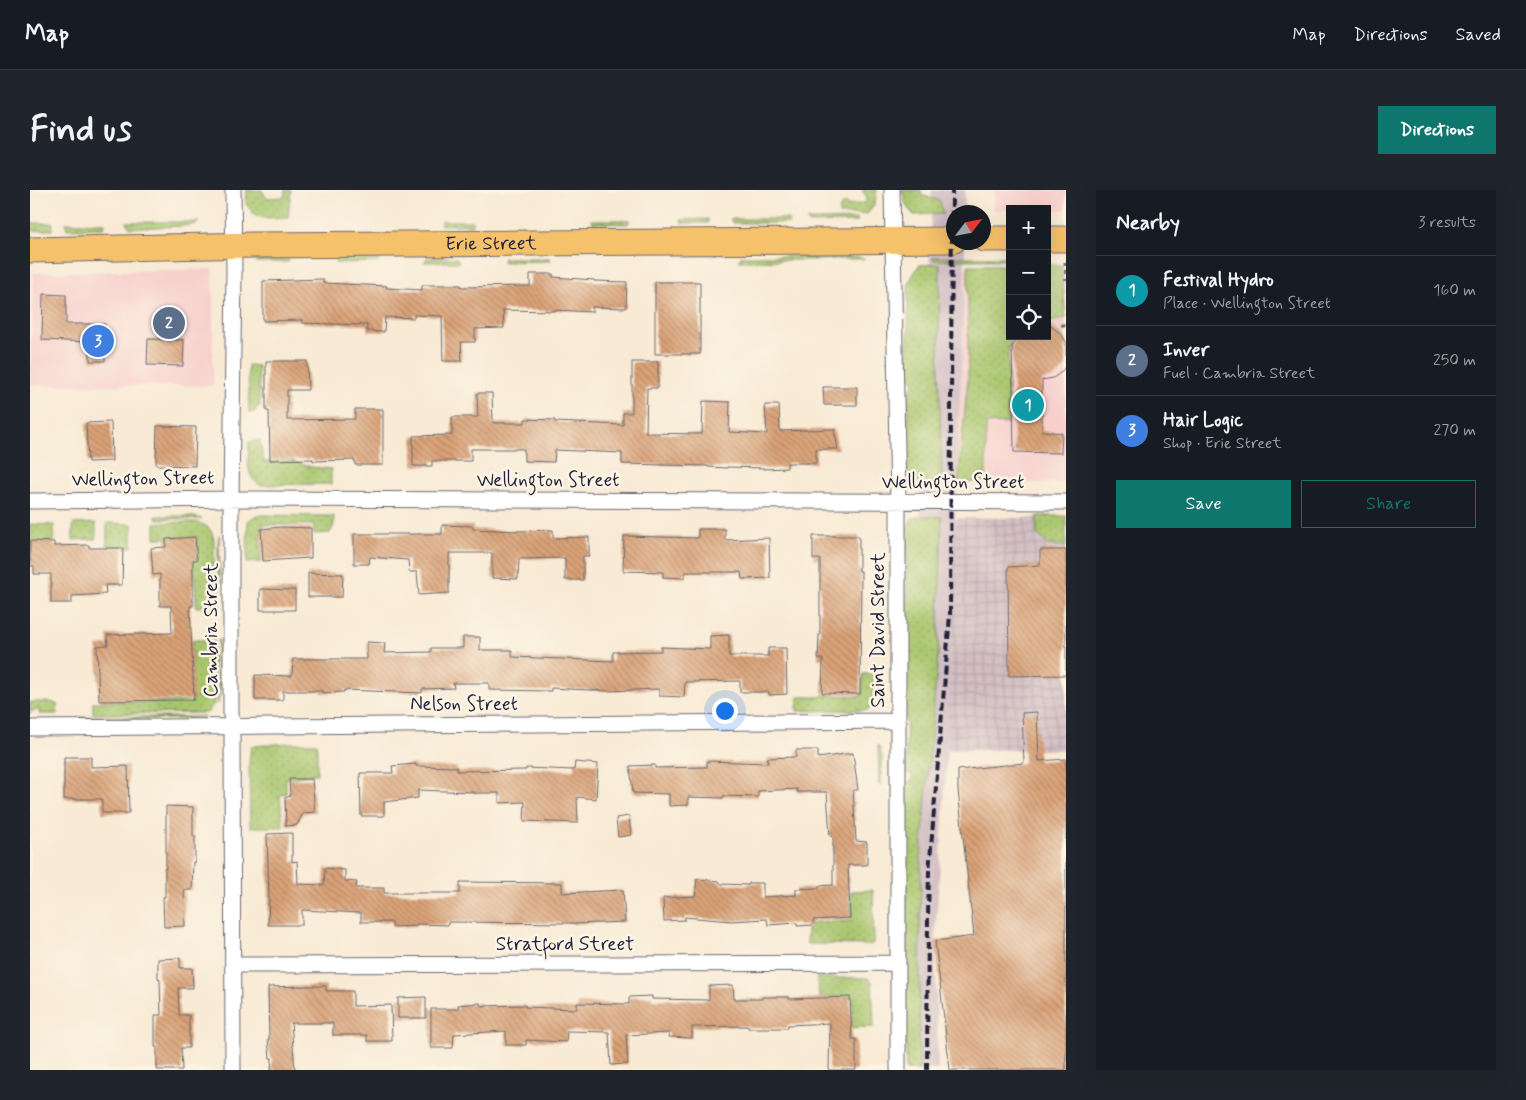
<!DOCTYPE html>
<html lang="en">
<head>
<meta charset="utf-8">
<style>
	body { margin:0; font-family:Mynerve,sans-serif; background:#20242c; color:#f1f3f6 }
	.controls { position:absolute; right:15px; top:15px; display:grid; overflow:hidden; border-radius:0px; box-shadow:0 5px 20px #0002 }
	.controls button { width:45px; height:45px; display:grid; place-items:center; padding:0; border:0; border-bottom:1px solid #363941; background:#171b24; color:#f1f3f6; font:25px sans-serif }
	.compass { position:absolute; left:916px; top:15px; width:45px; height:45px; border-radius:50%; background:#171b24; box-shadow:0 5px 20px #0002; rotate:58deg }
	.you { position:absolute; left:694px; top:520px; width:18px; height:18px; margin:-12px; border:4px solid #fff; border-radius:50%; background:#1a73e8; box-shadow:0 0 0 8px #1a73e833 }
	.badge { display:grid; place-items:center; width:32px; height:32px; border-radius:50%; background:#0f766e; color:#fff; font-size:16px; font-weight:700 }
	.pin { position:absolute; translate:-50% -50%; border:2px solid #fff; box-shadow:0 1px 5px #0006 }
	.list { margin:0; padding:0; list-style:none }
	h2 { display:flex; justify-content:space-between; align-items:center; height:65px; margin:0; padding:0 20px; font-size:21px }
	h2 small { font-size:16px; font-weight:400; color:#9ea1a6 }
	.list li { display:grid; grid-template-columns:32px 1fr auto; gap:15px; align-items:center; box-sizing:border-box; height:70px; padding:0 20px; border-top:1px solid #363941 }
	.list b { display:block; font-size:19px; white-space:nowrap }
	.list p { margin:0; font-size:16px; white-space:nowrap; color:#9ea1a6 }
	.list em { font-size:16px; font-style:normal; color:#9ea1a6 }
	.actions { display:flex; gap:10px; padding:15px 20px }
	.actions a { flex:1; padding:11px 0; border:1px solid #0f766e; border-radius:0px; text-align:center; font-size:18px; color:#0f766e }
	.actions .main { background:#0f766e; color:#fff }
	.icon { flex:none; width:28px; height:28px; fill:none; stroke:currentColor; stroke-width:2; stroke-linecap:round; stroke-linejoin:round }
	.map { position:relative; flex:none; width:1036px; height:880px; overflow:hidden; border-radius:0px }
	header { display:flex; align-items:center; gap:30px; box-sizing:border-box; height:70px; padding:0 25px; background:#171b24; border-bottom:1px solid #363941 }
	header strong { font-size:24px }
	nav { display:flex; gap:28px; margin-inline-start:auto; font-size:18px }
	.intro { display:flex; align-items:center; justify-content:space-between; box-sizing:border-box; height:120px; padding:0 30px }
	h1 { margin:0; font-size:35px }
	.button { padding:12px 22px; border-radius:0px; background:#0f766e; color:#fff; font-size:18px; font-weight:700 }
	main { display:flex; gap:30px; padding:0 30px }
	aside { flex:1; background:#171b24; border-radius:0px; box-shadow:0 5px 20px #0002 }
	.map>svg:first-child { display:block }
	.built { fill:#f7d0cd }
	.industrial { fill:url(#industrial-grid) }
	.railway { fill:#d2bec3 }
	.grass { fill:url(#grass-dots); stroke:#657454 }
	.building { fill:url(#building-back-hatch) }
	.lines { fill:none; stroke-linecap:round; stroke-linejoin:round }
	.street-casing { stroke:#6d6871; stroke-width:17 }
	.primary-casing { stroke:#6d6871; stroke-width:27 }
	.path { stroke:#6d6871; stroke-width:3; stroke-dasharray:4 4; stroke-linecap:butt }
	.street { stroke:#fff; stroke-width:15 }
	.primary { stroke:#f5c16b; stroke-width:25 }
	.rail { stroke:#22223b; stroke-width:4; stroke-dasharray:8 4; stroke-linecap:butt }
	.labels { text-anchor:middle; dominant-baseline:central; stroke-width:5; stroke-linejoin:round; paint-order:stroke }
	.street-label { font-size:19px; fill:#22223b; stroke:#fcf5e5 }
</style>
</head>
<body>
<header>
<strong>Map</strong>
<nav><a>Map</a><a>Directions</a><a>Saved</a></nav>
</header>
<div class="intro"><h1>Find us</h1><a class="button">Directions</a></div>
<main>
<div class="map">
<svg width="1036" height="880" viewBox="0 0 1036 880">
	<defs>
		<pattern id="industrial-grid" width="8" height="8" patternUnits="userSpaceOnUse" patternTransform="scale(1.25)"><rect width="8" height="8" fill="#d2bec3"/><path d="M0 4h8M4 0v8" fill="none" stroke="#b4a3a8"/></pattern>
		<pattern id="grass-dots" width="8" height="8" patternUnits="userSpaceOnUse" patternTransform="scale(1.25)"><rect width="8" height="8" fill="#a8c66d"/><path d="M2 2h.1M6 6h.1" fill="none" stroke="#90aa5f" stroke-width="1.8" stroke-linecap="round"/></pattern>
		<pattern id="building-back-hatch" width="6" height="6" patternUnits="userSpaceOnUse" patternTransform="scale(1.25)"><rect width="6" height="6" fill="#daa277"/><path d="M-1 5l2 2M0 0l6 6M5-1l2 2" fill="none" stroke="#b08463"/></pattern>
	</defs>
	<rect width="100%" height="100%" fill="#fcf5e5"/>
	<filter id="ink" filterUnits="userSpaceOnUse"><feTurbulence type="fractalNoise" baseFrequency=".02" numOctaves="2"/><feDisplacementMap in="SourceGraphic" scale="10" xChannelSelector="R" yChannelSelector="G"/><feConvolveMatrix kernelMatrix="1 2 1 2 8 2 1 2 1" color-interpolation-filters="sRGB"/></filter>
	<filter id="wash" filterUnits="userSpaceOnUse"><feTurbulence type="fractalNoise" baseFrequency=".0096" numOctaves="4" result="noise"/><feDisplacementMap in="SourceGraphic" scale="20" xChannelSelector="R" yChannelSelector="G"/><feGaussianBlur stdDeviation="1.12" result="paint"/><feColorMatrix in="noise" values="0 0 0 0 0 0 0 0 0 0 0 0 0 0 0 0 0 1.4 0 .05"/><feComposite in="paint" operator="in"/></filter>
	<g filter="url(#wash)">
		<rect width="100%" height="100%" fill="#f8ead4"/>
		<!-- built -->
		<path class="built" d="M964 0H1036V20L980 19V20H964Z
			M1017 77H1036V293L927 292 935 78H980V146H1017Z
			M183 79V196L0 195 3 83Z"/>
		<!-- industrial -->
		<path class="industrial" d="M926 328H1036V560H917L920 425Z"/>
		<!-- railway -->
		<path class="railway" d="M902 0H935V22H924V52L935 53V78L916 580 905 751 908 880H882L889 348Z"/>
		<!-- grass -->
		<path class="grass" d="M217 0H232L236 8 254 7 255 0H261L258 27 233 28 224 24 216 14Z
			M832 0H847L845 13 837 24 809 25 810 17 816 13 817 15C820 15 833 14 836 12V6Z
			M873 0H891V5L910 11 913 24 884 25C876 17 873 11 873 0Z
			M678 29V33H652L651 30Z
			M700 29H758L759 33H703Z
			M827 29 828 32 778 33 777 30Z
			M562 30H600L598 34 563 33Z
			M411 31H443V35H411Z
			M96 32H169L167 34 153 36 100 38Z
			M0 33H23L22 40 0 41Z
			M35 33H75L74 38 37 39Z
			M711 66H800L826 67 834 69 709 71Z
			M903 67H980V70H903Z
			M258 68 259 72H225L234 69Z
			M306 68H348L349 72 305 73Z
			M397 68H427L429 72H394Z
			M473 68H519L521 71 473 72Z
			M910 74 909 171 912 292H882L878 284V198H883L884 190 878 188V97L880 90 889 75Z
			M938 75H980V146H983L978 162V233L956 234V292H928L938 187Z
			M1017 75H1031L1036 128 1024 131H1017Z
			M218 175 228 176 230 216 227 217 225 222H219Z
			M230 250 234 272 262 271 281 277 301 279V294L230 295C214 286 219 268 219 252Z
			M232 325 304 326V335L300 343 284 344 283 335H233V340L230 342 231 372 217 373 218 331 223 327Z
			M126 326H160L172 329H126Z
			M893 326 912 327 908 466 891 666 889 880H876V592L882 591V584L876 583 877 338 882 328Z
			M1007 326H1036V356L1019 355 1007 344Z
			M165 332C178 335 182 339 184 351V416L166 417C166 401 164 386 163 371L167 368V347L125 348V333Z
			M66 333V349L43 350V334Z
			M77 333 102 334V357L77 356Z
			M0 334 24 335V352L0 351Z
			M189 345 190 415H188V353Z
			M162 450H184V514L177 523 63 524V512H162Z
			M188 450H189L190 499 188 514Z
			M833 484H843V516L838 520 767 521 768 507H791L792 505 832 506Z
			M0 512H22L28 515 27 524H9L10 520 1 521 0 524Z
			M49 527H174L152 529 49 530Z
			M260 553H287V584L256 588V604L250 605 253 637H220L219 573 221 556Z
			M848 555C855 565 851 583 851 595H849Z
			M843 700 844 752 841 755 777 754V739L785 732 821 731V701Z
			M787 788H837L842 791 844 837 806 838V835L822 833 823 807H789Z"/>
		<g id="blocks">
			<!-- building -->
			<path class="building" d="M500 84H523V87L564 90V91L597 92 596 118 562 117V122L524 120V121L473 120 474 138 445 139V152H431L432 171H413L412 126 384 125V128L355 127 354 142 337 141V135L272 133V130L233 131V91L293 89V93L357 96 356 98 392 100V95H431V97L500 96Z
				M625 92H670V164H625Z
				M13 104 36 105V134H75V171H60V152L12 150Z
				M1017 133 1032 145 1036 152V176L1030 183 1023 188 1012 190V241L1032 243 1031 263 984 262 982 156 991 146H1017Z
				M118 149 154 150 153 176 117 175Z
				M236 171H277L278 200H257V230L325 229V219H353V275H325V270L283 271V269L240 270 239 221H236Z
				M602 172H628V198H617L616 243 672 244 673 211 700 212 699 242 737 244 735 215H749L750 241 804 239 808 259H786V273H757V278L734 279V278L697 277V278L678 277V276L592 274V263L525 260 524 272 494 271V259H441V271H402V276H383V246L422 245V227H448L447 203H462L463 233H495V229L525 230V232L593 235V223H602Z
				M793 197H827V215H794Z
				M81 232 82 271 58 272 56 233Z
				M127 236 166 237 165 276 126 275Z
				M412 335 443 336V339L489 341 523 340V348L559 347V366H553V390H535V368L489 369 488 389 462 388V363H419V403L389 405 387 382H379L378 370 340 367 339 374H324V344H412Z
				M251 337 281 338V368L233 371 231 339Z
				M668 339H695V350L739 348 740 388 712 389 711 382H655V388L633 387V382L593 381 594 346 668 348Z
				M783 346H829V381H831L830 504 792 503 793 469H788L789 445H790V369H783Z
				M165 347 167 370H163V416H160L164 510 69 511 67 456 78 455 77 445 142 443 141 416H130V384L123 385 121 358 136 357V349Z
				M0 351 24 352V356L59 355V358H93L92 395H75L76 404 42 406V413H21V384H4V376H0Z
				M1010 360H1036V485L979 486 978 377 1010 375Z
				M278 383 313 384 312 407H278Z
				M230 399 265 400V420H230Z
				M699 445V466H738V458H756L757 504 739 505V502H710V491L655 492 654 507 629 506V499L578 501 521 498V501L459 500V493H423L424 498 392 499V503L314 500V502L292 503V501H253V510H225V485L262 486 263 469H337V452L355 453 354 463 401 462V458H433V447H450V460H482V467L583 471V462L631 461V457L680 459V446Z
				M1007 522 1009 571 1036 569V880H920L905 751 944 746 928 600V580L994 573 992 523Z
				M766 560H788V568L823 563 828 600H823L826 651 837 652V675H818L820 728 783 730V735L767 736V733L738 735 737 729 701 731 655 727V730L634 731 633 708 665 706 667 689 689 691 691 694 719 695V693H733V707L766 705V699L789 698V696L803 695V646H800L797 602H767V599L728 601V607L693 606V608L658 607V615L639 616V604L603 603 600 576 625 575V578L677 577V571L738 573 737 568 766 567Z
				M34 567H61V577L98 576 99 623H72V609H34Z
				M545 572 568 574 566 609 547 607 548 633 494 631 495 612 469 613V603H442V602L388 600V608L354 612V626H331L330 583H363L362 576 386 574V576L427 577V581L496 580V578L544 580Z
				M259 589H282L285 622 273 623 267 635 256 636 255 608 260 606Z
				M136 616 163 617V646H165V672H163L162 700H154L155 736 134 737 133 707H135V678H136Z
				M599 626 601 645 588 647 586 628Z
				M262 643V672L267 671 268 694 294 695 295 678 315 680V691L327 692 326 698H354V703H430V692L532 693V703L593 700 595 732 543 734V733L418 732V735L386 734V736L362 737V732H331V723L272 720V735H238L239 706 237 644Z
				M150 768V778H162L163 798H148L149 825H159V858H151L152 880H127V857H125V825H131L130 790 128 788V769Z
				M703 795 704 809H732V807H759V809L820 807 822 849H826V880H799L800 833 758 835V838H718V836L662 837V848L639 847V843L596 845 598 874 581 875 579 842 537 841 536 852 496 850V855H476V841L424 844 423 858H401V819H428V815L450 813 451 816 495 815V817L547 819V813L599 814V807L622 806V809L679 810V796Z
				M276 796H296V801H323V816L361 815 362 851H337V845H303V833H261L265 880H241L242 868H240L238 849H239L238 797Z
				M396 807V828H368V808Z"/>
		</g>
	</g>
	<g filter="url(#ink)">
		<use href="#blocks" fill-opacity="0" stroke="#6d6871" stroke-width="1"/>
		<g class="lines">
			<!-- street casing -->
			<g class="street-casing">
				<path id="street" d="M203 0 204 82 201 309V523L202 536 203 880
					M862 0 868 312V880
					M0 311 216 309 1036 312
					M0 538 868 531
					M203 775 868 773"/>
			</g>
			<!-- primary casing -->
			<g class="primary-casing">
				<g id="primary">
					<path d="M954 49H980"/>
					<path d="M1017 49H1036"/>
					<path id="s1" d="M0 60 224 55 924 50"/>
				</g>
			</g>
			<!-- path -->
			<path class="path" d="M1035 72 1036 90
				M1031 135H1036"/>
			<!-- street -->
			<use href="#street" class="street"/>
			<!-- primary -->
			<use href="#primary" class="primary"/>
			<!-- rail -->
			<path class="rail" d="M897 880 898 726 899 682 920 425 922 0"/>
		</g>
	</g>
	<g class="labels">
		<!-- street labels -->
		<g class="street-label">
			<text stroke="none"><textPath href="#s1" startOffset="461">Erie Street</textPath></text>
			<text transform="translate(113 289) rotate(-1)">Wellington Street</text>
			<text x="518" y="290">Wellington Street</text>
			<text x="923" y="292">Wellington Street</text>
			<text transform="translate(181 440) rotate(-90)">Cambria Street</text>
			<text transform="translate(848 440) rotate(-90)">Saint David Street</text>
			<text x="434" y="514">Nelson Street</text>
			<text x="535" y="754">Stratford Street</text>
		</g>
	</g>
</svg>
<div class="controls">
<button>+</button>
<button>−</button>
<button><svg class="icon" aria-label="locate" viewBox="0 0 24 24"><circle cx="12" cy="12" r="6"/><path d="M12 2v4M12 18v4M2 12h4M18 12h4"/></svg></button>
</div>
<svg class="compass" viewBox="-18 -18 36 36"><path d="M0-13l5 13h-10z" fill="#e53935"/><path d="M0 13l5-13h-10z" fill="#9ea1a6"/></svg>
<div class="you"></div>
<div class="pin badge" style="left:998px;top:215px;background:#0f9aa8">1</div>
<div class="pin badge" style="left:139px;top:133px;background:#5c6f8a">2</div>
<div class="pin badge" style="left:68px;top:151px;background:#3f7fe0">3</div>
</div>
<aside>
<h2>Nearby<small>3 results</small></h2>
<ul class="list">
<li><span class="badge" style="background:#0f9aa8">1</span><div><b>Festival Hydro</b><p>Place · Wellington Street</p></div><em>160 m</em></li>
<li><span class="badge" style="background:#5c6f8a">2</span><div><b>Inver</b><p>Fuel · Cambria Street</p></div><em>250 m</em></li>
<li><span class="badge" style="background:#3f7fe0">3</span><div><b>Hair Logic</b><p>Shop · Erie Street</p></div><em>270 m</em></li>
</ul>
<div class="actions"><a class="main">Save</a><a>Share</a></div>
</aside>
</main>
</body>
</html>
